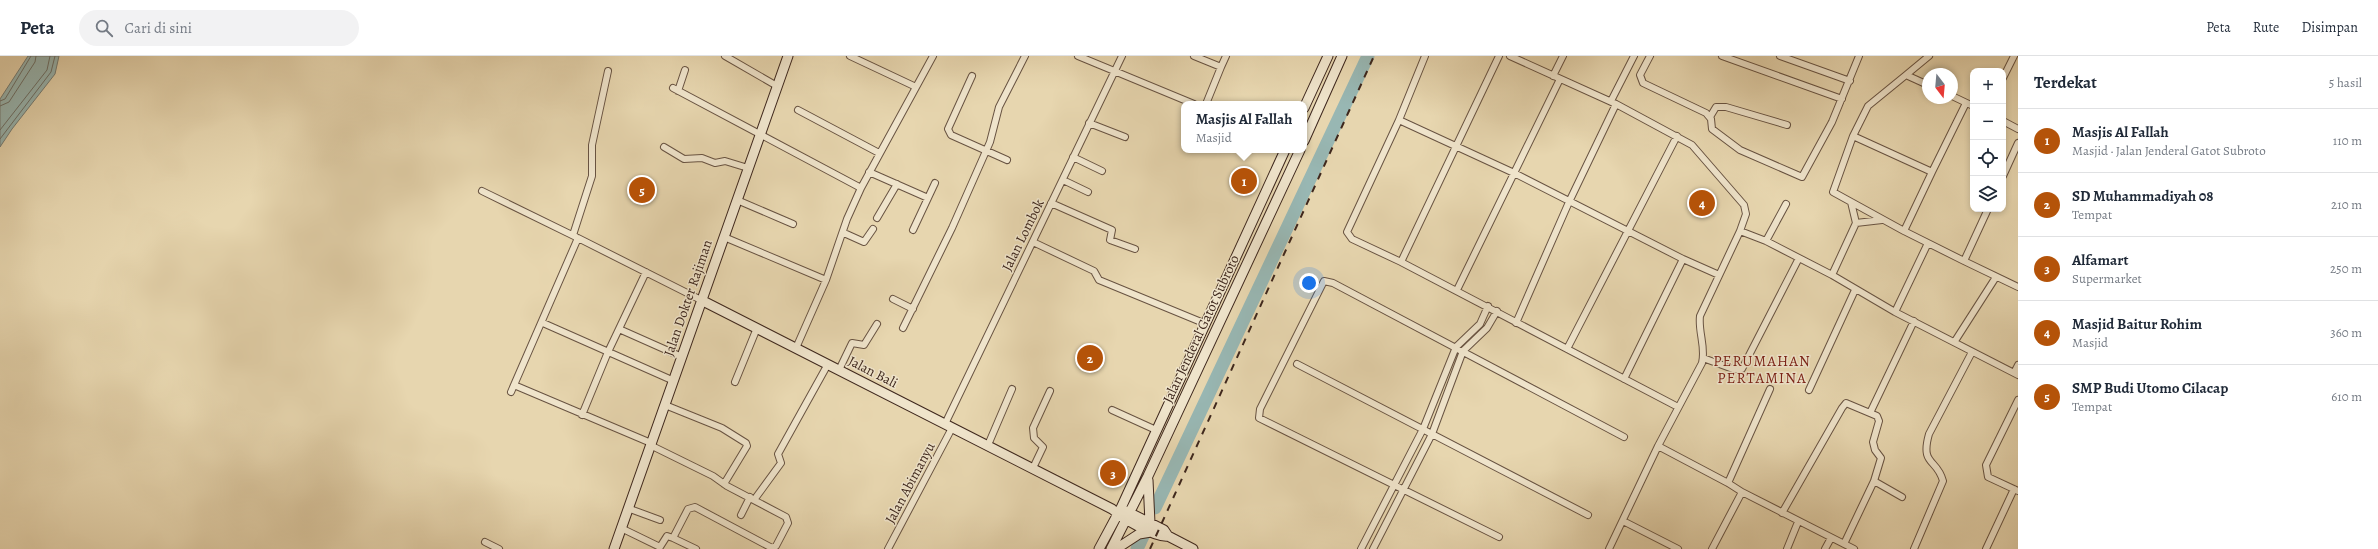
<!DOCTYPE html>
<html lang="id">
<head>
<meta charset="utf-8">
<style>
	body { margin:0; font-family:Alegreya,serif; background:#f2f2f3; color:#1f2937 }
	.controls { position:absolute; right:12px; top:12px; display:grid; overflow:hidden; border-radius:8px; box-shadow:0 2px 6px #0003 }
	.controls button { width:36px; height:36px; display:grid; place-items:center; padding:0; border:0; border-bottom:1px solid #e0e1e3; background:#fff; color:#1f2937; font:20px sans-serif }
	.compass { position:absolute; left:1922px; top:12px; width:36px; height:36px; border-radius:50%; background:#fff; box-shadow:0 2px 6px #0003; rotate:164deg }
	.you { position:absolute; left:1309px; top:227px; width:14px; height:14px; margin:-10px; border:3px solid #fff; border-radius:50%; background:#1a73e8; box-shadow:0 0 0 6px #1a73e833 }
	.badge { display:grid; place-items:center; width:26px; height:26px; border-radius:50%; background:#b45309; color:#fff; font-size:13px; font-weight:700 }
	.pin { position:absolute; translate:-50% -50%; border:2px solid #fff; box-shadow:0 1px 4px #0006 }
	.popup { position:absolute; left:1181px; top:45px; width:126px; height:52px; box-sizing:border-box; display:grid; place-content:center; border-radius:8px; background:#fff; filter:drop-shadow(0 1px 3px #0005); font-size:13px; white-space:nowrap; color:#747a83 }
	.popup b { font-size:15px; color:#1f2937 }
	.popup::after { content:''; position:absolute; left:50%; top:100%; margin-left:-8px; border:8px solid transparent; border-top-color:#fff }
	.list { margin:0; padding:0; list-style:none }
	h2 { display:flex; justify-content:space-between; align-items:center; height:52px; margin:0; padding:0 16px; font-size:17px }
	h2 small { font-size:13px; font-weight:400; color:#747a83 }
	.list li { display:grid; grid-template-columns:26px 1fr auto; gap:12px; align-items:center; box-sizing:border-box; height:64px; padding:0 16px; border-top:1px solid #e0e1e3 }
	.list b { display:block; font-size:15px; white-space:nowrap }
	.list p { margin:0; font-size:13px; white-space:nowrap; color:#747a83 }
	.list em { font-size:13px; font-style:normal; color:#747a83 }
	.icon { flex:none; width:22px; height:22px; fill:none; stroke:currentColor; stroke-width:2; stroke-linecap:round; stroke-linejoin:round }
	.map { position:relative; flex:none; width:2018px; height:493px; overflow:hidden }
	header { display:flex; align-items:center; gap:24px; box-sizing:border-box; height:56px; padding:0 20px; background:#fff; border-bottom:1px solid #e0e1e3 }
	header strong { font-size:19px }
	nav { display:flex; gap:22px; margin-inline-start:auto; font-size:14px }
	.search { width:280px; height:36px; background:#f2f2f3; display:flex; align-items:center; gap:10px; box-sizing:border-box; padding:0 14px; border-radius:22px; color:#747a83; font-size:15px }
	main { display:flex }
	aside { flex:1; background:#fff }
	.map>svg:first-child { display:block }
	.water { fill:#98b7b3; stroke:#747d77 }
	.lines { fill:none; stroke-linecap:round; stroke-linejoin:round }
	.shore { stroke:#6b6f68; stroke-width:1 }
	.river { stroke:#98b7b3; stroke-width:13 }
	.street-casing { stroke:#685342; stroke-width:8 }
	.secondary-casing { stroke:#3e271d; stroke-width:11 }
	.street { stroke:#efe4cb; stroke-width:6 }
	.secondary { stroke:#efe4cb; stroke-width:9 }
	.rail { stroke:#3e271d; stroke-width:2; stroke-dasharray:7 7; stroke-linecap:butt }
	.labels { text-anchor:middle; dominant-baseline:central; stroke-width:3; stroke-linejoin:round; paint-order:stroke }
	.street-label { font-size:14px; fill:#3e271d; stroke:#efe4cb }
	.neighbourhood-label { font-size:15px; letter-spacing:1px; fill:#7a1f14; stroke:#efe4cb }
</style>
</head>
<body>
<header>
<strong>Peta</strong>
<div class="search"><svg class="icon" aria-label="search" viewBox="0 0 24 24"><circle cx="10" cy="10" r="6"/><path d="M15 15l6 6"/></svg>Cari di sini</div>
<nav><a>Peta</a><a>Rute</a><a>Disimpan</a></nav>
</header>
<main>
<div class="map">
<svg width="2018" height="493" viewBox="0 0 2018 493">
	<rect width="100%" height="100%" fill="#e7d6af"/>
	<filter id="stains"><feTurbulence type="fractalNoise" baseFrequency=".005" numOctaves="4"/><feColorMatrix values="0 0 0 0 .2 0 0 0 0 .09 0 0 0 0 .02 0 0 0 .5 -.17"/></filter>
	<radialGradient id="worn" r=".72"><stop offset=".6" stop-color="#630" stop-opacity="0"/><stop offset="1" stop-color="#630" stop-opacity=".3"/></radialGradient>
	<!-- water -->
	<path class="water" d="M28 0H59L55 18 12 73 0 91V43Z"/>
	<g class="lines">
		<!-- shore -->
		<path class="shore" d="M0 45 5 43 31 0
			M0 50 9 46 35 6 36 0
			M0 74 47 14 50 0
			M0 83 51 16 55 0"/>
		<!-- river -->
		<path class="river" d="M1155 452 1368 0
			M1137 493 1144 478"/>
		<!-- street casing -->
		<g class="street-casing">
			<path id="street" d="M725 0 777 30
				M850 0 916 31
				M1078 0 1194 48
				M1194 0 1221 11 1226 0
				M1425 0 1399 64 1514 117 1683 203 1719 219
				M1499 0 1401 206 1678 351
				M1510 0 1616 48 1692 89 1744 149 1746 158 1740 175
				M1650 0 1640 19 1643 27 1706 57 1711 63 1712 73 1740 94 1802 121 1832 66 1859 0
				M1722 0 1842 43
				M1780 0 1850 25
				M1906 19 1868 50 1853 80 1932 116 1966 47
				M972 20 948 73 951 79 1007 104
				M1553 20 1563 0
				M2003 22 2014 0
				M1928 29 1906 19 1929 0
				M673 32 861 132
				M678 35 685 14
				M1952 40 1973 50
				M1611 45 1634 0
				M1206 48 1221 11
				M798 54 879 97
				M1710 61 1716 51H1726L1787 69
				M1399 64 1347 176 1352 183 1401 206
				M2003 65 2018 73
				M1089 67 1125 81
				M1853 80 1833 136 1904 175 1932 116
				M664 91 684 103 702 102 715 107 725 105 748 112
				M1073 101 1102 115
				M869 116 928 142
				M2003 120 2018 87
				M1063 124 1088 136
				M482 135 576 181
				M737 144 793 168
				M1851 146 1856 167 1832 219 1766 185 1740 175 1700 260C1698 276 1706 291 1702 307L1658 390 1728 427 1742 436 1854 493
				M1051 147 1112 174 1110 184 1135 193
				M877 162 897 128
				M1856 167 1882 164
				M913 174 935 127
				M1904 175 1964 205 1988 153
				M844 177 864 186 873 173
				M573 179 592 120V89L608 15
				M724 181 826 224
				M1766 185 1786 148
				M1033 186 1094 215 1099 224 1206 268
				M1964 205 2018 231
				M1832 219 1895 256 2018 319
				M1457 234 1560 23
				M893 243 913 253
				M1895 256 1928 187
				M543 267 674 325
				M1516 267 1569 146 1616 48
				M903 272 952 172 990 86 999 51 1025 0
				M619 273 682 301
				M1955 285 1996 221
				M796 292 826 224 847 163 861 132 933 0
				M1567 293 1677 80
				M1703 302 1733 313H1742L1799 202
				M1297 308 1588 459
				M839 314 852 287 864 289 877 268
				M2014 317 2018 309
				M1624 323 1683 203
				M735 326 757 272
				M514 329 651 387
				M1809 334 1855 234
				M511 336 578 182 703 245
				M2018 344 1986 409 1988 421 2018 435
				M665 349 722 372 746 387 747 390 724 428
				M1112 354 1156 374
				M1870 357 1914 265
				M582 359 608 296 646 216
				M945 368 1122 0
				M988 389 1012 333
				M1033 412 1043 391 1034 382 1033 372 1050 335
				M1728 427 1770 333
				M754 444 781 407 778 398 828 308
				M630 453 660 464
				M1782 457 1842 352 1846 347 1877 360 1879 365 1873 386 1875 394 1881 402 1874 425
				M741 459 750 441
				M1623 465 1678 493
				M623 473 660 491 667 480 673 482 688 453 695 451 772 492 776 490 788 467 786 461 727 430 713 420 650 389
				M1499 481 1259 362 1260 353 1324 225 1333 227 1624 381
				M673 482 696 493
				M485 486 499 493
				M1844 488 1874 425 1902 441
				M888 493 952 372
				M1361 493 1423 373 1456 291 1480 268 1488 250
				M1373 493 1432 378 1463 295 1487 272 1497 255
				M1609 493 1658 390
				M1712 493 1742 436
				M1787 493 1798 466
				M1825 493 1831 482
				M1914 493 1943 425C1937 402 1920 410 1929 378L1972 296
				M1986 493 2014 433"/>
		</g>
		<!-- secondary casing -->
		<g class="secondary-casing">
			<path id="secondary" d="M1304 52 1328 0
				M1304 85 1342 0
				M703 245 1112 453C1122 462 1155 482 1168 480
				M1148 424 1150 467
				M1126 455 1164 474 1168 480 1193 493
				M614 493 788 0
				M1099 493 1121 452 1285 94
				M1111 493 1148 420 1300 94
				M1116 493 1139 478 1151 476"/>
		</g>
		<!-- street -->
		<use href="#street" class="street"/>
		<!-- secondary -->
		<use href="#secondary" class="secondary"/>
		<!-- rail -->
		<path class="rail" d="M1150 493 1374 0"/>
	</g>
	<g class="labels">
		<!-- street labels -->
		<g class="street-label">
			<text transform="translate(1023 179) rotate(-64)">Jalan Lombok</text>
			<text transform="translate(688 242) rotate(-71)">Jalan Dokter Rajiman</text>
			<text transform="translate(1201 273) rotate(-65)">Jalan Jenderal Gatot Subroto</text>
			<text transform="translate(873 316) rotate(27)">Jalan Bali</text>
			<text transform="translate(910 427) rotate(-62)">Jalan Abimanyu</text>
		</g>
		<!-- neighbourhood labels -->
		<g class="neighbourhood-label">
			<text x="1762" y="305">PERUMAHAN<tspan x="1762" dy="17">PERTAMINA</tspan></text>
		</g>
	</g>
	<rect width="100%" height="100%" filter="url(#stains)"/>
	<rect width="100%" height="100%" fill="url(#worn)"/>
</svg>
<div class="controls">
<button>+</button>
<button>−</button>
<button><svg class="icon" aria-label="locate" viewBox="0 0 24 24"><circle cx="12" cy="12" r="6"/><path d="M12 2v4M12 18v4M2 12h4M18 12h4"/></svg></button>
<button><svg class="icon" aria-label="layers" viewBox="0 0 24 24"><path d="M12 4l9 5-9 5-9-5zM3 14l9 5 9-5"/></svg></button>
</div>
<svg class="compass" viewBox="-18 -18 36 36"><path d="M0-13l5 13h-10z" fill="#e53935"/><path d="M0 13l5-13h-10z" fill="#747a83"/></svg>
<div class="you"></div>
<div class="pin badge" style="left:1244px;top:125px">1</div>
<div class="popup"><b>Masjis Al Fallah</b>Masjid</div>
<div class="pin badge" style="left:1090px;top:302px">2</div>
<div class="pin badge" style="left:1113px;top:417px">3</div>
<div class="pin badge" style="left:1702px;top:147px">4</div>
<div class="pin badge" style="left:642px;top:134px">5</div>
</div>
<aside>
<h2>Terdekat<small>5 hasil</small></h2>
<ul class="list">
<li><span class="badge">1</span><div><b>Masjis Al Fallah</b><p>Masjid · Jalan Jenderal Gatot Subroto</p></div><em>110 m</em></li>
<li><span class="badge">2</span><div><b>SD Muhammadiyah 08</b><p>Tempat</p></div><em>210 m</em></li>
<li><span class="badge">3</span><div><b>Alfamart</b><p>Supermarket</p></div><em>250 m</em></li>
<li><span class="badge">4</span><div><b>Masjid Baitur Rohim</b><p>Masjid</p></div><em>360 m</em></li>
<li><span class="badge">5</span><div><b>SMP Budi Utomo Cilacap</b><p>Tempat</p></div><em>610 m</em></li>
</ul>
</aside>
</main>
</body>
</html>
